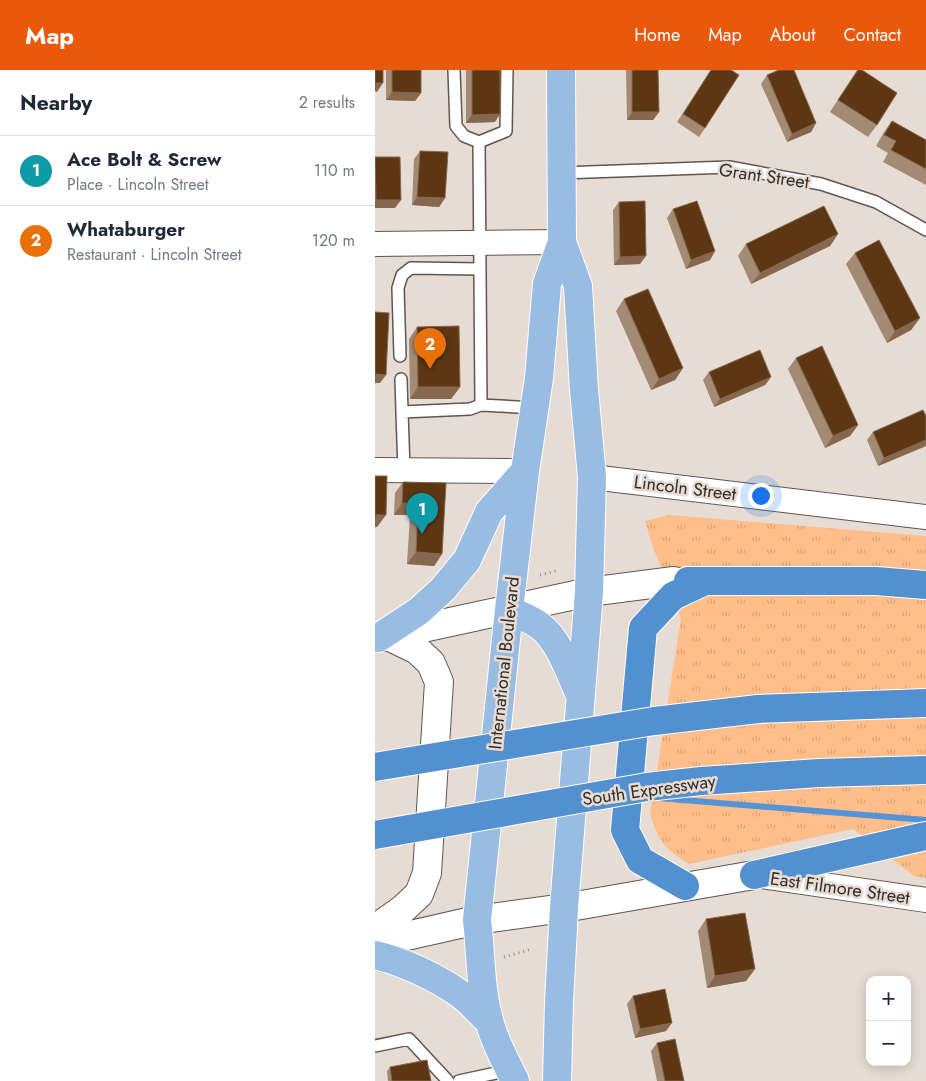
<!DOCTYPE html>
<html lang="en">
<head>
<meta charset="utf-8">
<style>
	body { margin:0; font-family:Jost,sans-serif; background:#f2f2f3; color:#1f2937 }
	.controls { position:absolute; right:15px; bottom:15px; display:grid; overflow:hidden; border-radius:10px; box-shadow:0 2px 12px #0003 }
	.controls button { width:45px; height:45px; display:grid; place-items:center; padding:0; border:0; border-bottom:1px solid #e0e1e3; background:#fff; color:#1f2937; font:25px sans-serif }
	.you { position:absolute; left:385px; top:425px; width:18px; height:18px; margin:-12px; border:4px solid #fff; border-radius:50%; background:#1a73e8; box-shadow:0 0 0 8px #1a73e833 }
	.badge { display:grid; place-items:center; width:32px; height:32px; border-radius:50%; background:#ea580c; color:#fff; font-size:16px; font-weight:700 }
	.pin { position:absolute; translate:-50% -41px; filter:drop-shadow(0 1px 2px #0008) }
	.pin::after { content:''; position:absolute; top:26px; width:18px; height:15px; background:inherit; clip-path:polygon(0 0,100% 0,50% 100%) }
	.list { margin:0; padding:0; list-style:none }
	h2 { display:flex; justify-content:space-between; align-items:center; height:65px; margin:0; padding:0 20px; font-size:21px }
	h2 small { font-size:16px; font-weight:400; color:#747a83 }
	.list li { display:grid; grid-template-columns:32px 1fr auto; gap:15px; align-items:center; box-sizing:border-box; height:70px; padding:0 20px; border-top:1px solid #e0e1e3 }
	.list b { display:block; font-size:19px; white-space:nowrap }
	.list p { margin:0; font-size:16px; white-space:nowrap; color:#747a83 }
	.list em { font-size:16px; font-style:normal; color:#747a83 }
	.map { position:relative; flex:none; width:551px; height:1011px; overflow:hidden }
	header { display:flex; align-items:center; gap:30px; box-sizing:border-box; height:70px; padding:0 25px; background:#ea580c; color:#fff }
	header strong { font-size:24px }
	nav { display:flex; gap:28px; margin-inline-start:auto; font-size:18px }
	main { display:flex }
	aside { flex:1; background:#fff }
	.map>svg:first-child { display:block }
	.grass { fill:url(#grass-tufts) }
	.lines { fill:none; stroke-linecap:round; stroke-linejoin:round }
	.stream { stroke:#5393d6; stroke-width:6 }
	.lane-casing { stroke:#5f564f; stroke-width:14 }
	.street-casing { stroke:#5f564f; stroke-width:26 }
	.secondary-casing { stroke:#5f564f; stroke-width:30 }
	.primary-casing { stroke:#fff; stroke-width:30 }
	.highway-casing { stroke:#fff; stroke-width:30 }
	.path { stroke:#948c87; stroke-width:3; stroke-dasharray:1 4; stroke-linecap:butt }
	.lane { stroke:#fff; stroke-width:11 }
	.street { stroke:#fff; stroke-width:24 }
	.secondary { stroke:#fff; stroke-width:28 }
	.primary { stroke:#98bce2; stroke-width:28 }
	.highway { stroke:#5390cf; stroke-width:28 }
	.highway-bridge-casing { stroke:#fff; stroke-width:30; stroke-linecap:butt }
	.highway-bridge { stroke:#5390cf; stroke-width:28 }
	.wall { fill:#a28a74 }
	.shaded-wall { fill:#86684e }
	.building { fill:#5d3714; stroke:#86684e }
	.labels { text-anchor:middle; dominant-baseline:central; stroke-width:5; stroke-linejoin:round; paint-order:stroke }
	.street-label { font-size:18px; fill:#302c29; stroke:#e7dcd4 }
</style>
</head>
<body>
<header>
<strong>Map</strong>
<nav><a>Home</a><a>Map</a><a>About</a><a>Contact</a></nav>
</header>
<main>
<aside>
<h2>Nearby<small>2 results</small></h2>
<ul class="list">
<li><span class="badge" style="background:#0f9aa8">1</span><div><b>Ace Bolt &amp; Screw</b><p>Place · Lincoln Street</p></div><em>110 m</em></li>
<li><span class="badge" style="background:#e8710a">2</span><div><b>Whataburger</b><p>Restaurant · Lincoln Street</p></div><em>120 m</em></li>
</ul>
</aside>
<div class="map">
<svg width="551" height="1011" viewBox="0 0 551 1011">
	<defs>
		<pattern id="grass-tufts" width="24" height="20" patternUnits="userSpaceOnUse" patternTransform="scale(1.25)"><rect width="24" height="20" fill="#ffbe8a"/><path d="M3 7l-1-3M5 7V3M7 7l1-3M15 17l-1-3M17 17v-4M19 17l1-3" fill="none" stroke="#dba377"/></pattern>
	</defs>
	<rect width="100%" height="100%" fill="#e7dcd4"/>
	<!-- grass -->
	<path class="grass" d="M294 445 551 466V808L539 806 478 759 314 794C288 777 285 774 275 744L306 549 278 477 270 451Z"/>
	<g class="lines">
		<!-- stream -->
		<path class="stream" d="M284 728 551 750"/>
		<!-- lane casing -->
		<g class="lane-casing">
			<path id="lane" d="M79 0 81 56 89 66 104 72 131 61 132 0
				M104 72 106 335
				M186 103 354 97 446 114 501 132 551 160
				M25 286 23 218 27 205 36 198 105 199
				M26 309 27 342
				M29 400 27 342 95 339 106 335 160 338
				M0 976 34 969 73 1011
				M84 1011 135 1000"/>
		</g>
		<!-- street casing -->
		<g class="street-casing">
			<path id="street" d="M0 174 187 172
				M0 400 150 401
				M217 407 551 447
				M386 806 551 830"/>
		</g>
		<!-- secondary casing -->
		<g class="secondary-casing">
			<path id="secondary" d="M6 567 214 522 299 511
				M0 859 28 839 44 824 52 803 64 612 56 593 42 580 13 566
				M0 873 102 850 189 838 379 805"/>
		</g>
		<!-- primary casing -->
		<g class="primary-casing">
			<path id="primary" d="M134 540C144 545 156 549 165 556 184 570 195 603 204 623
				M3 568 44 541 68 519 92 490 114 442 150 401
				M0 885C27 891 63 908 85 924 96 932 105 943 114 951
				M140 1011C131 992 119 971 114 950 105 918 106 883 102 850L134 540 150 401 164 308 172 214 187 172 186 0
				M182 1011 184 932 189 838 214 522 217 407 209 320 203 216 187 172"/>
		</g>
		<!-- highway casing -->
		<g class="highway-casing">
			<path id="highway" d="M313 511H501L551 515
				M379 805 551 766
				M310 816 265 790 250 760 268 558 298 526 330 511"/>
		</g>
		<!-- path -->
		<path class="path" d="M165 505 181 501
			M129 887 157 879"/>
		<!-- lane -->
		<use href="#lane" class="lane"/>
		<!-- street -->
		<use href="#street" class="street"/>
		<!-- secondary -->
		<use href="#secondary" class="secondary"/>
		<!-- primary -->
		<use href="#primary" class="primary"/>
		<!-- highway -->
		<use href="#highway" class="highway"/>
		<!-- highway-bridge casing -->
		<g class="highway-bridge-casing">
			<path id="highway-bridge" d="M0 697 279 651 383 639 551 633
				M0 765 272 717 326 711 444 703 551 700"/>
		</g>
		<!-- highway-bridge -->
		<use href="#highway-bridge" class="highway-bridge"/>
	</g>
	<!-- wall -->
	<path class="wall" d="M11 0H46V23L40 31 11 30Z
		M91 0H125L120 52 91 53Z
		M251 0H283L284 42 278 50H252Z
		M336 0 330 58 324 67 302 52Z
		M482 0 502 55 493 67 455 42Z
		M392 5 441 53 436 62 412 72 386 14Z
		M517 51 551 70V115L508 92 513 83 501 76 509 62Z
		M45 81 70 128 64 137 37 135 39 89Z
		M0 87 20 138H0Z
		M244 132 265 194 239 195 238 140Z
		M298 139 340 181 335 190 311 199 292 148Z
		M463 164 455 176 376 214 363 186 371 174Z
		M480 183 545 248 536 260 512 273 471 194Z
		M249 229 308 298 300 310 276 320 241 241Z
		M42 257 85 317 76 329H35L34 269Z
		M421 288 483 355 475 366 450 378 413 299Z
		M334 302 396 307 390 315 339 337 328 310Z
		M551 346V376L503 396 492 370 498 362Z
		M28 412 71 413 67 484 59 496 32 494 35 445H19L20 423Z
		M331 849 380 899 371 911 332 918 323 861Z
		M258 926 291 961 260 968 252 934Z
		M282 973 309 1011H282L276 981Z
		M15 997 56 1011H13L12 1001Z"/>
	<!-- shaded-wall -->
	<path class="shaded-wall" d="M0 13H8L2 22 0 21Z
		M17 22 46 23 40 31 11 30Z
		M257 42H284L278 50H252Z
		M125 44 120 52 91 53 97 45Z
		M441 53 436 62 412 72 417 64Z
		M42 127 70 128 64 137 37 135Z
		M1 130H26L20 138H0V131Z
		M463 164 455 176 376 214 385 203Z
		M340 181 335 190 311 199 316 190Z
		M271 186 265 194 239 195 245 187Z
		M545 248 536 260 512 273 520 261Z
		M308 298 300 310 276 320 284 309Z
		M0 304 11 305 5 313H0Z
		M396 307 390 315 339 337 345 329Z
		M43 317H85L76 329H35Z
		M483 355 475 366 450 378 458 366Z
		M551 370V376L503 396 509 388Z
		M27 433 43 434 35 445H19Z
		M0 445H11L2 457H0Z
		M41 482 67 484 59 496 32 494Z
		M380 899 371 911 332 918 340 906Z
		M297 953 291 961 260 968 265 959Z"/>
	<!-- building -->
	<path class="building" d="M0 0H8V13H0Z
		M17 0H46V23L17 22Z
		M97 0H125V44L97 45Z
		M257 0H283L284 42H257Z
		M336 0H356L364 5 330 58 308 44Z
		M404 0H419L441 53 417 64 392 5Z
		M483 0H487L522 23 502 55 463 30Z
		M517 51 551 70V99L516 80 521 71 509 65Z
		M45 81 73 82 70 128 42 127Z
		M0 87H25L26 130H1Z
		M270 131 271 186 245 187 244 132Z
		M322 131 340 181 316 190 298 139Z
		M449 136 463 164 385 203 371 174Z
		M504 170 545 248 520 261 480 183Z
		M273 219 308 298 284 309 249 229Z
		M0 242 14 243 11 305 0 304Z
		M84 256 85 317H43L42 257Z
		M447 276 483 355 458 366 421 288Z
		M385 280 396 307 345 329 334 302Z
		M548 340 551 346V370L509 388 498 362Z
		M0 406H12L11 445H0Z
		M28 412 71 413 67 484 41 482 43 434 27 433Z
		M370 843 380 899 340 906 331 849Z
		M290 919 297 953 265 959 258 926Z
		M300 969 309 1011H290L282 973Z
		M52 990 56 1011H17L15 997Z"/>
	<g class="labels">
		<!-- street labels -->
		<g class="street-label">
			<text transform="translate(389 106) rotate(8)">Grant Street</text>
			<text transform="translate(310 418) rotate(7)">Lincoln Street</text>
			<text transform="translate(129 593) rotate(-84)">International Boulevard</text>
			<text transform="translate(274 720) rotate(-8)">South Expressway</text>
			<text transform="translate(465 818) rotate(8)">East Filmore Street</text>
		</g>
	</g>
</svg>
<div class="controls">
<button>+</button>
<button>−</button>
</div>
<div class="you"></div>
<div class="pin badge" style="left:47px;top:464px;background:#0f9aa8">1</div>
<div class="pin badge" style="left:55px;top:299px;background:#e8710a">2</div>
</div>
</main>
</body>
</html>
